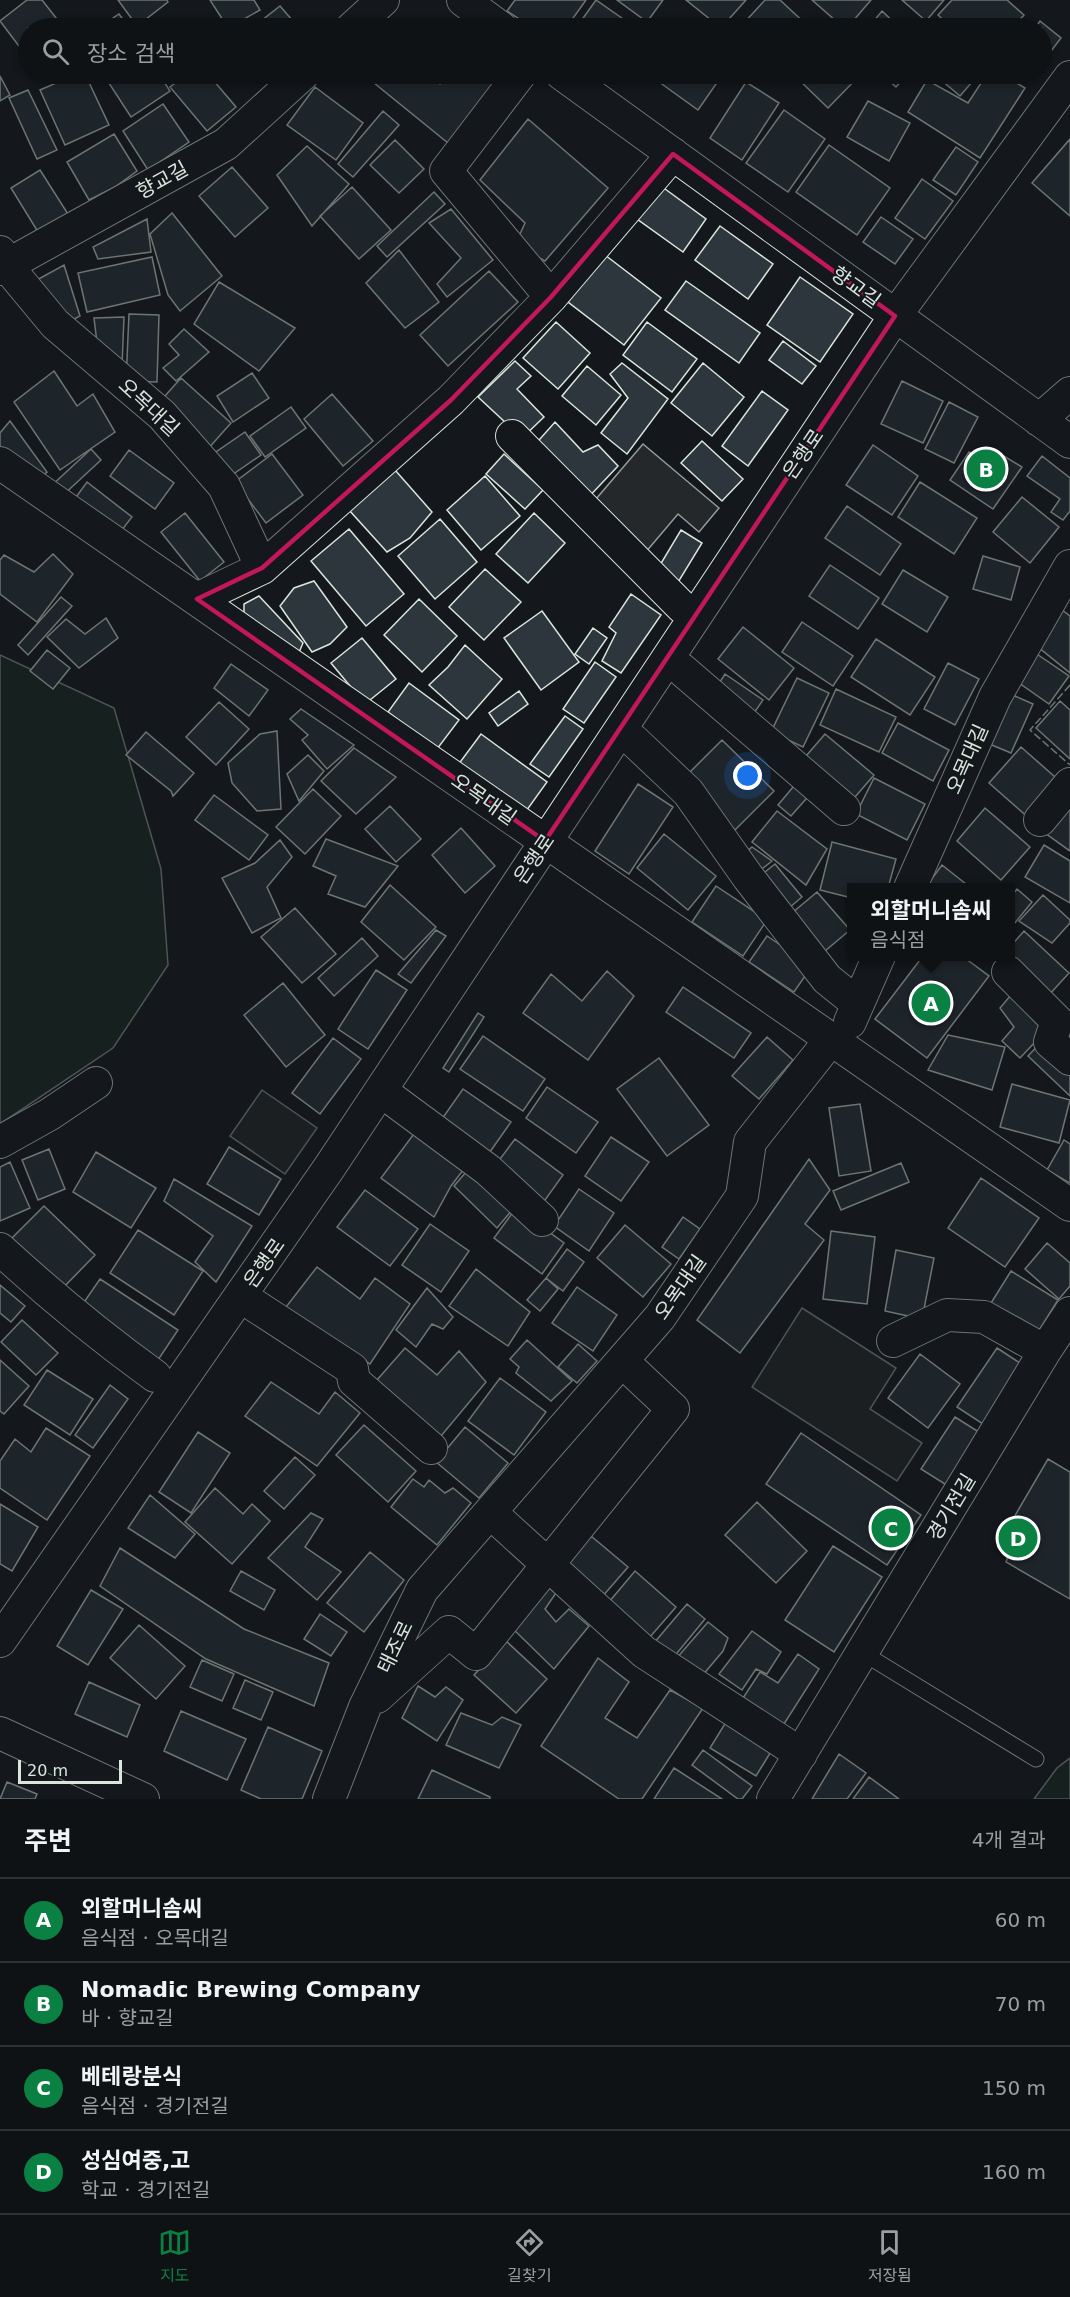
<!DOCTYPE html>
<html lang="ko">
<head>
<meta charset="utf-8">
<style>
	body { margin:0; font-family:"DejaVu Sans","Noto Sans KR",sans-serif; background:#1d2022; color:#f1f3f6 }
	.scale { position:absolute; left:18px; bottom:15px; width:104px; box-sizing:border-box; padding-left:6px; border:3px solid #d8e6dc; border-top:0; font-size:16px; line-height:21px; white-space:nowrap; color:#d8e6dc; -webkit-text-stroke:4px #14181c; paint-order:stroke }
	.you { position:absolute; left:748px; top:776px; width:21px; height:21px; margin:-15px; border:4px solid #fff; border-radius:50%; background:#1a73e8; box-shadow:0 0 0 9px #1a73e833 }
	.badge { display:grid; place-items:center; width:39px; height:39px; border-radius:50%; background:#0b8043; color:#fff; font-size:20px; font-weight:700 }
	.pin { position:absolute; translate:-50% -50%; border:3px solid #fff; box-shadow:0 2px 6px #0006 }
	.popup { position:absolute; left:847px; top:883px; width:168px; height:78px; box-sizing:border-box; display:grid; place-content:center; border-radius:0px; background:#0f1215; filter:drop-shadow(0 2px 4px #0005); font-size:20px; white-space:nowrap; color:#9b9ea0 }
	.popup b { font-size:22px; color:#f1f3f6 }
	.popup::after { content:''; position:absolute; left:50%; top:100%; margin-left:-12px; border:12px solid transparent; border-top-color:#0f1215 }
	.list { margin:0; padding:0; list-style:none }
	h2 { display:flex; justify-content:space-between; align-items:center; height:78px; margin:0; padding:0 24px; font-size:26px }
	h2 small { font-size:20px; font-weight:400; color:#9b9ea0 }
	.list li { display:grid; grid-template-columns:39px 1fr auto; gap:18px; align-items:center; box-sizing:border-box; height:84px; padding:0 24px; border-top:2px solid #2f3234 }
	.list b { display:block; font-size:22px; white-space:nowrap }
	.list p { margin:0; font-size:20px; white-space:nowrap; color:#9b9ea0 }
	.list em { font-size:20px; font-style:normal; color:#9b9ea0 }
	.icon { flex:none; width:33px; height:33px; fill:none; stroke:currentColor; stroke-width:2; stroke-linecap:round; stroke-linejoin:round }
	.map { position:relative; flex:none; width:1070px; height:1799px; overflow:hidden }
	.search { position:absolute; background:#0f1215; box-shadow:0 3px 9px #0003; left:18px; right:18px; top:18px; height:66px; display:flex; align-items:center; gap:15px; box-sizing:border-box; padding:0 21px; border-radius:33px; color:#9b9ea0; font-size:22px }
	.sheet { height:414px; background:#0f1215 }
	nav { display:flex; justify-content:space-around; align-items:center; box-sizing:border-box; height:84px; border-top:2px solid #2f3234; background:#0f1215; font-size:16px; color:#9b9ea0 }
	nav a { display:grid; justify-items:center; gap:3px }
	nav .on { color:#0b8043 }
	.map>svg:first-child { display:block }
	.green { fill:#1a2d24; stroke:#939e99; stroke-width:1.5 }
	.parking { fill:#24282b; stroke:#939e99; stroke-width:1.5 }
	.building { fill:#2c363c; stroke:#d8e6dc; stroke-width:1.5 }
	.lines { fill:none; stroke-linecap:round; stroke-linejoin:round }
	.lane-casing { stroke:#d8e6dc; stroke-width:17 }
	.street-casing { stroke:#d8e6dc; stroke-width:34 }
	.lane { stroke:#14181c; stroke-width:15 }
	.street { stroke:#14181c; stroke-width:32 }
	.fence { stroke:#d8e6dc; stroke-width:1.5; stroke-dasharray:8 3; stroke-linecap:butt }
	.marked { fill:none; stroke:#c2185b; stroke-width:4.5; stroke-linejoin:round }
	.labels { text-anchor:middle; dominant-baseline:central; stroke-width:4.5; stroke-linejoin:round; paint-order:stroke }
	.street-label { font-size:20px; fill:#d8e6dc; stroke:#14181c }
</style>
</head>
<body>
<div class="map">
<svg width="1070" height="1799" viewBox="0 0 1070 1799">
	<rect width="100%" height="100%" fill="#14181c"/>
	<!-- green -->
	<path class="green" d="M0 655 114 708 161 869 168 965 113 1048 0 1124Z
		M1070 1758V1799H1034L1057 1768Z"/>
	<!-- parking -->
	<path class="parking" d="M643 444 719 508 699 532 678 514 645 553 590 506Z
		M262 1090 317 1128 285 1174 230 1136Z
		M802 1308 896 1368 870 1409 922 1443 897 1481 752 1387Z"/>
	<!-- building -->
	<path class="building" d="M27 0H42L64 28H28V58L0 21Z
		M118 0H167L168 2 137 26Z
		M210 0H254L260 10 228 28Z
		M515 0H586L566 28H533L507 11Z
		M596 0 636 28H576Z
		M617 0H663L647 22Z
		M686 0H746L721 28Z
		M765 0H780L810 28H744L741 26Z
		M812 0H871L847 28H844Z
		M902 0H944L926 21Z
		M952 0H1007L1024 15 1012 28H952L938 15Z
		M280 6 299 28H252Z
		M882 11 900 28H868Z
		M119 14 129 28H98Z
		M1040 21 1061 38 1042 63V28H1035Z
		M77 74H85L109 125 65 145 40 90Z
		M103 74H159L170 91 131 117Z
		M188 74H208L236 107 207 131 170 87Z
		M363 74H428L440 84 449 74 508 75 448 143Z
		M648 74H723L698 110Z
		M793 74H861L828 108Z
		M881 74H908L896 87Z
		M934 74H979L960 96Z
		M987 74H1002L1025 88 980 158 908 112 927 80 968 103Z
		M0 76 10 95 0 101Z
		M746 82 779 103 742 160 710 138Z
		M315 87 363 123 336 160 287 125Z
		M28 90 57 150 37 159 9 98Z
		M868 101 910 123 889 161 847 137Z
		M163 104 189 142 148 170 123 131Z
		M784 110 825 139 788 192 746 163Z
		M383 111 399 125 353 177 338 164Z
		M528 119 608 188 545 261 515 245 525 223 480 180Z
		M114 134 137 171 115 187 89 200 67 162Z
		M1070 139V216L1032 183Z
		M395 140 424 169 399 193 370 165Z
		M829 145 890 188 857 235 796 192Z
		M307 146 349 184 312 226 277 175Z
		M956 147 978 162 956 195 933 180Z
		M232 167 268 208 235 237 199 196Z
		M40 170 68 214 38 232 11 188Z
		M922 179 953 201 925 239 895 218Z
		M661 186 706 219 683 252 637 219Z
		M352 187 391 230 359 259 320 216Z
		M434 192 445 204 387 257 377 246Z
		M451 209 493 260 447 297 437 284 461 258 429 223Z
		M172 213 222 276 180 311 168 295 150 234Z
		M881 217 913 239 895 264 863 242Z
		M147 219 151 252 98 259 93 247Z
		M720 226 773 264 748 299 695 260Z
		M399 250 439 302 405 328 366 283Z
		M605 255 661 298 624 345 568 302Z
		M152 257 160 295 87 312 78 273Z
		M64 265 80 316 67 323 35 281Z
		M489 271 518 302 448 366 420 335Z
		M800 277 853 314 820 362 767 325Z
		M686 281 760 333 739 363 665 310Z
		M219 282 295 328 259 371 194 324Z
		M129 314 159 315 157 382 126 381Z
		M124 317 122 367 99 359 94 318Z
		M556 322 590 353 558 389 523 358Z
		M647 322 697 359 672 392 623 355Z
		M184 329 209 352 176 381 163 368 179 355 169 344Z
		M783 341 816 366 802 384 769 360Z
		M515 361 531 376 517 389 544 417 522 438 478 397Z
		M622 363 668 399 627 454 601 433 628 398 610 374Z
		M703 363 744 397 712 436 671 403Z
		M587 366 621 395 596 425 562 396Z
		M54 371 77 406 93 394 115 432 60 470 14 402Z
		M252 373 269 398 233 422 217 396Z
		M181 378 231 423 207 450 156 406Z
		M902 381 943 401 923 443 881 424Z
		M762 391 788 410 748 466 722 446Z
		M332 394 373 441 343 466 304 419Z
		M949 402 978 417 954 463 925 449Z
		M291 407 306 428 265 457 250 436Z
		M10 421 47 472 36 481 0 451V433Z
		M555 422 583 452 598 445 618 466 584 502 532 448Z
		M245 432 261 455 229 477 213 454Z
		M702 441 743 479 722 501 681 463Z
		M873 445 918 476 892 515 846 485Z
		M91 449 101 460 60 498 50 487Z
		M129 450 174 483 155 509 110 476Z
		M969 452 995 467 1004 456 1022 467 993 509 950 480Z
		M272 454 303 495 266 523 235 482Z
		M504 454 543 490 525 509 486 474Z
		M1042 456 1070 478V511L1063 520 1051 512 1060 499 1027 476Z
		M395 470 432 512 410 538 387 552 349 510Z
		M485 476 520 516 481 550 447 510Z
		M87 482 132 517 115 539 71 504Z
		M920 482 977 518 954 554 898 517Z
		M1022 497 1059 527 1030 563 993 532Z
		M847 506 901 544 880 575 825 538Z
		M185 513 224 562 200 581 161 532Z
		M534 513 565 543 528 583 496 554Z
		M440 519 477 562 435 599 398 556Z
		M349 529 404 594 366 626 311 561Z
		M681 530 702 543 677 584 657 570Z
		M53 554 73 574 37 622 0 594V560L4 555 34 572Z
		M983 556 1020 567 1011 600 973 589Z
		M830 565 879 598 858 629 809 596Z
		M485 569 521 602 484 640 449 607Z
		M903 570 948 597 927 632 882 604Z
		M314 581 347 627 330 644 312 652 280 606 294 588Z
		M631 594 661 615 621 673 602 661 616 633 609 627Z
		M259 596 303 643 297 657 244 623V604Z
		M61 597 72 606 28 655 18 645Z
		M419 599 457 636 422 672 384 635Z
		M1054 604 1070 616V673L1032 642Z
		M542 611 579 662 541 690 504 638Z
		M106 618 118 638 79 668 47 637 66 619 85 634Z
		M802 622 853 656 833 686 782 652Z
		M743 627 794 668 769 700 718 659Z
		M593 628 607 638 589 664 575 654Z
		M362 638 396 679 365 704 331 663Z
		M876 639 935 677 910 715 851 677Z
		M465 645 502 679 467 719 429 685 448 667Z
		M1028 648 1069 676 1049 704 1009 676Z
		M47 650 70 668 53 689 30 671Z
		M595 662 616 677 584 723 563 709Z
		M948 663 979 679 955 725 924 709Z
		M231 664 268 690 249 716 214 688Z
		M725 674 763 700 754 713 716 688Z
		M797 678 829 693 803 747 771 732Z
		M409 683 459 720 437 749 388 712Z
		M836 689 896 717 879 752 820 725Z
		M519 691 528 704 498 726 489 713Z
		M1008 693 1033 704 1011 753 987 743Z
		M1060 701 1070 710V759L1036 728Z
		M219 702 249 729 216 765 186 737Z
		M301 709 354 745 327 769 302 740 308 735 290 719Z
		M565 716 583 729 549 777 530 764Z
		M898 723 949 750 933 781 882 753Z
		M277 731 281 809 257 811 232 783 228 763 260 734Z
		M146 732 194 773 173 796 171 791 126 755Z
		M481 734 547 782 524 814 458 765Z
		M825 734 874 775 849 804 800 763Z
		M722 740 774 791 735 830 684 778Z
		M1021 747 1063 784 1031 820 989 783Z
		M354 748 396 777 356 814 321 781Z
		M308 755 324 771 299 801 287 774Z
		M874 778 925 804 907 840 856 814Z
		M799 780 813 791 791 816 778 805Z
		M638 784 673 807 629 874 595 851Z
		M313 789 341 816 305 854 276 827Z
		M214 795 268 835 249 860 195 820Z
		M1070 801V851L1045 833Z
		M390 806 421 839 396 862 365 829Z
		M985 808 1030 847 1001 880 957 841Z
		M777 811 827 849 806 885 752 842Z
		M461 828 495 866 465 893 432 855Z
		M664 834 716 876 688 910 637 868Z
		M326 839 398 866 365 907 328 894 336 876 313 866Z
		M280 840 292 857 267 887 281 918 252 933 222 878 255 863Z
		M832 842 896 859 888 888H852V898L820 890Z
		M1044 845 1070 861V903L1025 877Z
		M752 847 772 861 753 876 737 860Z
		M775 864 802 897 783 913 755 880Z
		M942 865 971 888H925Z
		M390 885 436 927 404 960 361 922Z
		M716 886 767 920 743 956 692 922Z
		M1017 889 1032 902 1010 929V898Z
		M817 892 850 930 819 956 786 918Z
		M1043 895 1070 920V923L1052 943 1019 921Z
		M295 908 336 954 302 983 261 937Z
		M436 930 446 936 411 983 398 974Z
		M1024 931 1069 973 1049 995 1006 956H1010V947Z
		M767 936 812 966 794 992 749 962Z
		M362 938 378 956 334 996 318 978Z
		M923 956H962L989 976 927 1058 875 1019Z
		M376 970 407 990 368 1049 338 1029Z
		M607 971 634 996 588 1060 523 1013 551 974 582 1001Z
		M283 983 325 1035 286 1067 244 1015Z
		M683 987 751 1033 734 1058 666 1012Z
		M1016 989 1052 1024 1020 1058 1002 1041 1014 1027 1000 1008Z
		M478 1013 484 1017 449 1072 443 1068Z
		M948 1035 1005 1047 992 1090 928 1070Z
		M483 1036 545 1079 523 1111 460 1069Z
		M767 1037 793 1060 759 1099 732 1076Z
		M333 1038 361 1059 320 1114 292 1093Z
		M1043 1040 1070 1066V1096L1028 1056Z
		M659 1058 709 1125 667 1156 617 1089Z
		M1012 1084 1070 1100 1059 1143 1000 1127Z
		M547 1087 598 1122 576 1153 526 1118Z
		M463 1089 511 1122 485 1159 437 1126Z
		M860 1104 871 1171 839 1176 829 1108Z
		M416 1131 464 1169 451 1186 434 1217 381 1178Z
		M611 1137 649 1162 621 1201 585 1176Z
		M515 1139 563 1175 540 1207 491 1171Z
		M1064 1140 1070 1144V1183L1047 1170Z
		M229 1147 281 1179 259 1215 207 1184Z
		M49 1149 65 1189 38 1200 22 1160Z
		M96 1152 156 1188 131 1228 73 1192Z
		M809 1159 830 1190 805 1224 824 1240 740 1353 697 1320Z
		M10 1162 30 1208 0 1221V1167Z
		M901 1163 909 1182 841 1210 833 1191Z
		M473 1164 518 1203 497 1228 454 1186Z
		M981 1178 1039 1218 1005 1267 948 1228Z
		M174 1179 252 1226 216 1282 195 1262 213 1236 164 1201Z
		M579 1189 614 1213 589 1251 554 1226Z
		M365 1190 418 1229 390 1266 337 1227Z
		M44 1206 95 1255 59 1292 8 1242Z
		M516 1208 564 1243 542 1274 494 1238Z
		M683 1217 700 1229 679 1259 662 1247Z
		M430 1224 469 1251 441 1292 402 1265Z
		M625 1225 671 1264 643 1297 597 1258Z
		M138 1230 203 1271 174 1315 110 1273Z
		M831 1231 875 1237 867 1304 823 1299Z
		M1047 1243 1070 1263V1286L1059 1299 1025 1269Z
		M567 1249 584 1262 563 1291 546 1278Z
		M896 1250 934 1258 922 1319 885 1311Z
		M317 1267 360 1299 375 1278 410 1304 370 1364 286 1307Z
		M476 1269 530 1312 508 1346 449 1306Z
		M1011 1271 1058 1300 1033 1340 986 1311Z
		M546 1278 558 1289 540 1311 527 1300Z
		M100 1279 178 1330 158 1360 80 1308Z
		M0 1285 25 1306 11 1322 0 1313Z
		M577 1287 617 1315 593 1351 552 1323Z
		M427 1288 453 1317 443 1329 432 1324 416 1347 396 1330Z
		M22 1320 58 1353 36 1375 1 1342Z
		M527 1340 572 1381 551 1401 516 1373 519 1367 510 1359Z
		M578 1344 597 1361 577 1383 558 1367Z
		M405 1348 437 1375 459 1351 486 1382 436 1442 370 1388Z
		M997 1348 1026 1367 986 1426 957 1407Z
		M920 1354 960 1384 928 1428 888 1398Z
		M0 1360 29 1386 4 1414 0 1411Z
		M47 1370 93 1399 70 1435 24 1405Z
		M500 1378 546 1412 514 1455 468 1421Z
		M271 1382 319 1414 335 1392 360 1413 317 1466 245 1416Z
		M110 1385 128 1399 93 1448 75 1435Z
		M955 1417 982 1434 948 1486 921 1469Z
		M364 1425 416 1471 388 1502 336 1455Z
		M465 1427 508 1463 479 1498 436 1462Z
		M46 1428 90 1456 47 1520 0 1488V1461L15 1439 31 1452Z
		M198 1432 230 1453 191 1513 159 1492Z
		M801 1433 921 1515 887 1565 766 1484Z
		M295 1457 315 1475 284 1509 264 1491Z
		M1048 1459 1070 1472V1599L1006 1562 1013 1542 1006 1531Z
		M413 1479 424 1487 429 1480 445 1493 453 1488 471 1503 437 1545 391 1507Z
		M215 1488 243 1514 252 1504 270 1521 232 1564 185 1522Z
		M150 1495 195 1534 175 1558 128 1528Z
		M757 1502 807 1551 776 1583 725 1535Z
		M0 1504 38 1527 12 1571 0 1564Z
		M311 1513 323 1519 305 1547 341 1572 317 1600 268 1558Z
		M591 1536 628 1567 602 1597 565 1566Z
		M833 1546 882 1577 834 1652 785 1620Z
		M120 1548 244 1629 329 1663 314 1706 206 1659 100 1586Z
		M370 1552 404 1580 364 1632 327 1603Z
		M241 1571 275 1590 264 1610 230 1591Z
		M635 1571 676 1607 650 1637 609 1602Z
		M541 1582 556 1593 545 1609 556 1622 569 1609 589 1626 554 1669 507 1623Z
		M91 1590 123 1609 88 1665 57 1646Z
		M687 1604 705 1619 673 1658 654 1643Z
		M320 1614 347 1632 331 1656 304 1639Z
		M708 1622 728 1638 723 1651 702 1676 675 1660Z
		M139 1625 185 1666 156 1699 110 1658Z
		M752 1631 781 1652 767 1674 756 1669 742 1690 719 1674Z
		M506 1641 547 1679 516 1713 474 1675Z
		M798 1654 819 1669 784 1724 743 1698 760 1672 778 1683Z
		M598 1658 629 1682 605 1718 637 1738 670 1690 703 1708 642 1799H619L541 1746Z
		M202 1660 234 1674 222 1701 190 1687Z
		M245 1680 273 1692 261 1720 233 1708Z
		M89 1682 140 1705 127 1737 75 1714Z
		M418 1686 435 1697 446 1687 463 1700 437 1741 402 1718Z
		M181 1711 246 1739 227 1780 164 1751Z
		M461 1713 492 1725 502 1717 521 1725 499 1768 446 1745Z
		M726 1722 772 1750 756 1776 710 1748Z
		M268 1727 322 1751 302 1799H261L241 1790Z
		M703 1750 752 1786 742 1799H738L692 1765Z
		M839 1754 866 1773 847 1799H812Z
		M674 1768 722 1799H654Z
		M432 1770 490 1797V1799H418Z
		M869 1777 899 1799H853Z
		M7 1782 37 1794 35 1799H0Z"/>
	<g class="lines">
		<!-- lane casing -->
		<g class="lane-casing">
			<path id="lane" d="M863 1653 1036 1759"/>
		</g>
		<!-- street casing -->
		<g class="street-casing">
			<path id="street" d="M463 0 501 28
				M352 28 383 0
				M520 74 446 171 551 297
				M562 74 1070 442
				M0 252 7 266 55 324 162 415 224 486 262 568
				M0 269 226 144 303 74
				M1039 420 1070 393
				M512 436 682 607
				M0 463 1070 1205
				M197 599 262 568 451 400 551 297 673 154
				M681 669 844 809
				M633 740 688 792 748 877 827 979 858 1004
				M1040 820 1070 784
				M910 888 995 697 1070 566
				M1008 972 1057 1021 1050 1042 1070 1059
				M850 1022 879 956
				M392 1099 488 1170 542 1220
				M0 1142 50 1114 96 1083
				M0 1249C50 1295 101 1337 155 1376
				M254 1305 352 1369 354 1381 431 1448
				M893 1341 947 1315 984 1317 1045 1351
				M491 1513 644 1652 801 1754
				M0 1641 329 1168 895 316 1070 77
				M377 1697 449 1632 476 1654 673 1409 622 1361
				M0 1733 143 1799
				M329 1799 365 1707 422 1590 660 1317 742 1196 750 1142 831 1039
				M773 1799 1045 1351 1070 1313"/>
		</g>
		<!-- lane -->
		<use href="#lane" class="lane"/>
		<!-- street -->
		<use href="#street" class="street"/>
		<!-- fence -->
		<path class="fence" d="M1070 685 1030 730 1070 765"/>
	</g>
	<!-- marked area -->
	<path d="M0 0H1070V1799H0ZM673 154 895 316 545 841 197 599 262 568 451 400 551 297Z" fill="#14181c" fill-opacity=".55" fill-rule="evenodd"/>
	<path class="marked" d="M673 154 895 316 545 841 197 599 262 568 451 400 551 297Z"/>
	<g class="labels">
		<!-- street labels -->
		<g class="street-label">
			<text transform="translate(162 180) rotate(-29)">향교길</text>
			<text transform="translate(856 287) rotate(36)">향교길</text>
			<text transform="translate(149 407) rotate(43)">오목대길</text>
			<text transform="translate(803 454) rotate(-56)">은행로</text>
			<text transform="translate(967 759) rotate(-66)">오목대길</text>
			<text transform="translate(484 799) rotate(35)">오목대길</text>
			<text transform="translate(534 859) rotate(-56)">은행로</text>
			<text transform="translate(264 1263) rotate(-55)">은행로</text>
			<text transform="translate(680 1287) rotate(-55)">오목대길</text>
			<text transform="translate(951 1507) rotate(-59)">경기전길</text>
			<text transform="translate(395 1647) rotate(-64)">태조로</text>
		</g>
	</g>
</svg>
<div class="scale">20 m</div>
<div class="you"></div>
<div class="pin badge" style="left:931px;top:1003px">A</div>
<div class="popup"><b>외할머니솜씨</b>음식점</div>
<div class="pin badge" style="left:986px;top:469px">B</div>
<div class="pin badge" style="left:891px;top:1528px">C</div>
<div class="pin badge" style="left:1018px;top:1538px">D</div>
<div class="search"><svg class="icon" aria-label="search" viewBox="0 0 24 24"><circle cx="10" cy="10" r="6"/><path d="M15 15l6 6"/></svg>장소 검색</div>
</div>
<section class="sheet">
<h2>주변<small>4개 결과</small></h2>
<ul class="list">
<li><span class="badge">A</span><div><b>외할머니솜씨</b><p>음식점 · 오목대길</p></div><em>60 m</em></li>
<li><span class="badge">B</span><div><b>Nomadic Brewing Company</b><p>바 · 향교길</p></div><em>70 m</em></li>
<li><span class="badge">C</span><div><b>베테랑분식</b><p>음식점 · 경기전길</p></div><em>150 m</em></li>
<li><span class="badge">D</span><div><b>성심여중,고</b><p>학교 · 경기전길</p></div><em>160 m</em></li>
</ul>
</section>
<nav>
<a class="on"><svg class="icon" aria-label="map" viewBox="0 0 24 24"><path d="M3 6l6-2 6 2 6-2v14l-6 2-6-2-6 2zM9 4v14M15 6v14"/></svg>지도</a>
<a><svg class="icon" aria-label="directions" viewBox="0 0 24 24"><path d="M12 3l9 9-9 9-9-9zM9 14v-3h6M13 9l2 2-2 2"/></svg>길찾기</a>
<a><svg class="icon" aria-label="saved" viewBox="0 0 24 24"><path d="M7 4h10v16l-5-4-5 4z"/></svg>저장됨</a>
</nav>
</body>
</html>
